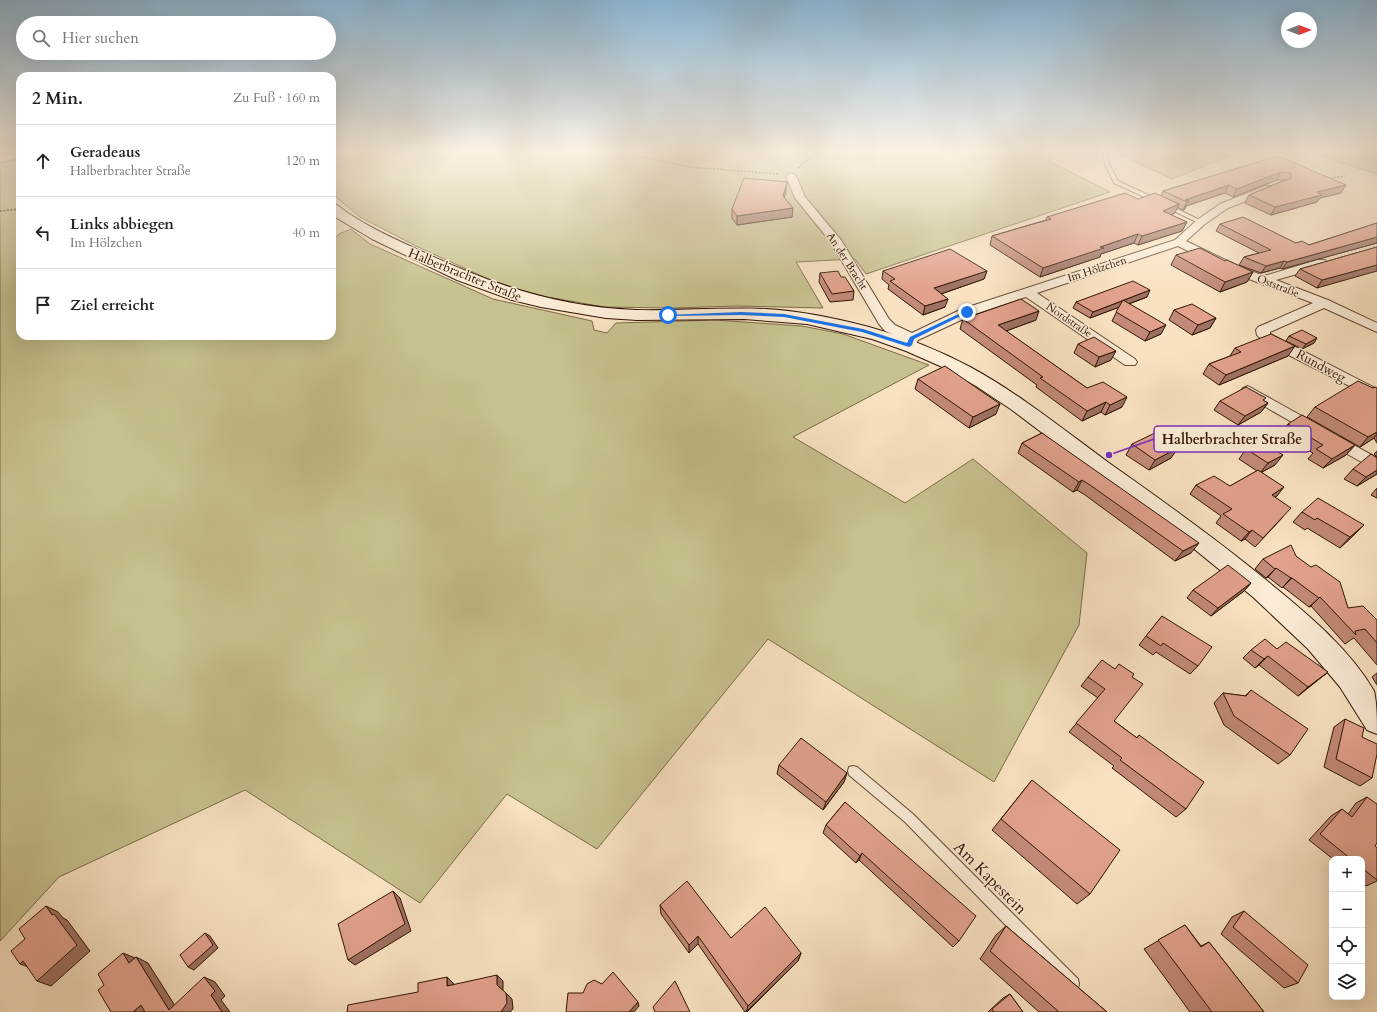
<!DOCTYPE html>
<html lang="de">
<head>
<meta charset="utf-8">
<style>
	body { margin:0; font-family:Cardo,serif; background:#f2f2f2; color:#222 }
	.controls { position:absolute; right:12px; bottom:12px; display:grid; overflow:hidden; border-radius:8px; box-shadow:0 4px 16px #0002 }
	.controls button { width:36px; height:36px; display:grid; place-items:center; padding:0; border:0; border-bottom:1px solid #e0e0e0; background:#fff; color:#222; font:20px sans-serif }
	.compass { position:absolute; left:1281px; top:12px; width:36px; height:36px; border-radius:50%; background:#fff; box-shadow:0 4px 16px #0002; rotate:90deg }
	.stop { position:absolute; width:12px; height:12px; margin:-9px; border:3px solid #1a73e8; border-radius:50%; background:#fff }
	.stop.end { background:#1a73e8; border-color:#fff; box-shadow:0 1px 4px #0008 }
	.list { margin:0; padding:0; list-style:none }
	h2 { display:flex; justify-content:space-between; align-items:center; height:52px; margin:0; padding:0 16px; font-size:17px }
	h2 small { font-size:13px; font-weight:400; color:#767676 }
	.list li { display:grid; grid-template-columns:26px 1fr auto; gap:12px; align-items:center; box-sizing:border-box; height:72px; padding:0 16px; border-top:1px solid #e0e0e0 }
	.list b { display:block; font-size:15px; white-space:nowrap }
	.list p { margin:0; font-size:13px; white-space:nowrap; color:#767676 }
	.list em { font-size:13px; font-style:normal; color:#767676 }
	.icon { flex:none; width:22px; height:22px; fill:none; stroke:currentColor; stroke-width:2; stroke-linecap:round; stroke-linejoin:round }
	.map { position:relative; flex:none; width:1377px; height:1012px; overflow:hidden }
	.search { position:absolute; background:#fff; box-shadow:0 4px 16px #0002; left:16px; top:16px; width:320px; height:44px; display:flex; align-items:center; gap:10px; box-sizing:border-box; padding:0 14px; border-radius:22px; color:#767676; font-size:15px }
	.panel { position:absolute; background:#fff; box-shadow:0 4px 16px #0002; left:16px; top:72px; width:320px; height:268px; border-radius:12px }
	.map>svg:first-child { display:block }
	.green { fill:#c6c18e; stroke:#7c6a48 }
	.lines { fill:none; stroke-linecap:round; stroke-linejoin:round }
	.lane-casing { stroke:#634831; stroke-width:2 }
	.street-casing { stroke:#634831; stroke-width:2 }
	.secondary-casing { stroke:#311401; stroke-width:2 }
	.path { stroke:#311401; stroke-width:1.5; stroke-dasharray:2 1.5; stroke-linecap:butt }
	.lane { fill:#fbecd7; fill-rule:evenodd }
	.street { fill:#fbecd7; fill-rule:evenodd }
	.secondary { fill:#fbecd7; fill-rule:evenodd }
	.wall { fill:#c28a78; stroke:#311401 }
	.shaded-wall { fill:#9e7162; stroke:#311401 }
	.building { fill:#e1a18c; stroke:#311401 }
	.route { fill:#1a73e8 }
	.labels { text-anchor:middle; dominant-baseline:central; stroke-width:3; stroke-linejoin:round; paint-order:stroke }
	.far-street-label { font-size:11px; fill:#311401; stroke:#fbecd7 }
	.street-label { font-size:13px; fill:#311401; stroke:#fbecd7 }
	.near-street-label { font-size:16px; fill:#311401; stroke:#fbecd7 }
	.leader { fill:none; stroke:#7b2cbf; stroke-width:1.5 }
	.callout-dot { fill:#7b2cbf; stroke:#fbecd7; stroke-width:1.5 }
	.callout { fill:#fbecd7; stroke:#7b2cbf; stroke-width:1.5 }
	.callout-label { font-size:14px; text-anchor:middle; font-weight:bold; fill:#311401 }
</style>
</head>
<body>
<div class="map">
<svg width="1377" height="1012" viewBox="0 0 1377 1012">
	<rect width="100%" height="100%" fill="#f9e2c2"/>
	<filter id="stains"><feTurbulence type="fractalNoise" baseFrequency=".005" numOctaves="4"/><feColorMatrix values="0 0 0 0 .2 0 0 0 0 .09 0 0 0 0 .02 0 0 0 .5 -.17"/></filter>
	<radialGradient id="worn" r=".72"><stop offset=".6" stop-color="#630" stop-opacity="0"/><stop offset="1" stop-color="#630" stop-opacity=".3"/></radialGradient>
	<!-- green -->
	<path class="green" d="M332 150H1377V174L1311 153 1239 152 1172 179 1113 151 1069 153 1047 160 1110 192 866 274 855 259 796 262 823 308 736 306 674 308 604 307 536 295 488 279 416 246 360 217 332 194Z
		M20 158V336H332V241L339 234 351 229 370 244 493 299 592 321 594 330 607 333 616 323 715 320 802 326 843 334 929 365 793 437 905 503 973 459 1087 553 1079 625 994 782 768 639 597 849 507 794 420 903 245 790 59 877 0 941V162Z"/>
	<g class="lines">
		<!-- lane casing -->
		<g class="lane-casing">
			<path id="lane" d="M1103 150H1107L1109 164 1118 181 1157 199V201H1153L1114 183 1105 164Z
				M1165 205H1169L1204 222 1199 223 1165 207Z
				M853 766 857 767 913 814 1078 979 1079 984 1078 989 1073 990 1068 989 905 822 849 775 848 771 849 767Z"/>
		</g>
		<!-- street casing -->
		<g class="street-casing">
			<path id="street" d="M791 173 796 176 805 197 841 240 889 319 895 325 912 333 962 309 1175 240 1197 220 1220 204 1266 186H1274L1275 188 1274 190 1228 208 1205 224 1186 241 1238 266 1264 276 1317 260H1325L1327 263 1325 266 1276 280 1328 300 1377 323V332L1324 308 1270 332V334L1377 389V400L1265 343 1257 335 1256 330 1258 327 1313 303 1230 272 1178 246 1037 293 1135 359 1137 362 1135 365H1125L1026 297 972 315 918 340 914 348H904L902 345 905 340 885 331 879 324 830 241 795 198 786 176Z
				M1248 386 1377 458V471L1243 394 1241 391 1243 388Z"/>
		</g>
		<!-- secondary casing -->
		<g class="secondary-casing">
			<path id="secondary" d="M20 150V158L0 162V154Z
				M332 204 337 205C360 223 386 235 412 247 486 282 553 307 636 310 679 311 722 307 766 309 801 311 835 318 869 327 905 337 939 350 972 368 1021 395 1064 430 1109 463 1166 503 1223 544 1277 589 1312 618 1351 651 1374 691 1377 702 1377 722 1377 734L1367 730 1340 687 1308 649 1253 597 1177 535 1012 410 976 386 940 366 906 351 872 339 807 324 744 319 637 320 606 318 541 307 512 300 457 280 372 239 332 215Z"/>
		</g>
		<!-- path -->
		<path class="path" d="M610 150 690 167 779 174
			M798 168 819 150
			M1327 179 1345 176
			M0 211 20 209"/>
		<!-- lane -->
		<use href="#lane" class="lane"/>
		<!-- street -->
		<use href="#street" class="street"/>
		<!-- secondary -->
		<use href="#secondary" class="secondary"/>
	</g>
	<!-- wall -->
	<path class="wall" d="M1278 156 1341 193 1320 198 1317 202 1271 215 1245 203 1249 195 1285 180H1277L1233 197 1225 193 1186 206 1185 209 1183 210 1177 207 1175 213 1171 215 1187 222 1182 231 1138 245 1134 243 1101 254 1100 257 1040 277 990 245 992 236 1046 220 1047 217 1138 199 1161 196 1163 191Z
		M786 191 784 198 792 217 737 225 732 218V209Z
		M1377 223V243L1282 269 1280 268 1261 273 1239 265 1244 257 1259 253 1216 231 1220 224 1296 243 1309 245Z
		M1377 247 1317 288 1295 276 1300 269Z
		M1176 255 1253 272 1247 282 1220 292 1171 265Z
		M883 271H987L984 279 941 294 945 307 923 315 888 289 889 285 882 279Z
		M820 273 841 277 854 291 853 300 830 302 819 282Z
		M1147 297 1129 304 1161 334 1145 341 1112 321 1119 307 1090 318 1073 308 1076 302Z
		M1174 310 1216 318 1210 328 1192 335 1169 320Z
		M963 319 1036 320 1006 331 1087 388 1122 407 1105 415 1101 412 1082 421 1036 387 1037 385 960 329Z
		M1289 336 1314 343 1302 349 1286 341Z
		M1078 344 1111 360 1095 367 1074 353Z
		M1235 348 1288 356 1219 385 1203 374 1209 364 1230 356Z
		M918 379 996 414 969 428 915 389Z
		M1373 388H1377V443L1374 438 1360 447 1307 417 1315 407Z
		M1220 401H1264L1268 403 1261 412 1238 425 1214 410Z
		M1288 424 1355 445 1346 455 1323 468 1308 459 1313 453 1280 434Z
		M1042 433 1191 553 1175 561 1085 495 1077 490 1073 492 1018 453 1022 443Z
		M1132 444 1171 458 1149 470 1126 455Z
		M1246 449 1275 465 1262 472 1277 496 1275 497 1283 517 1255 547 1245 539 1241 541 1216 523 1221 516 1190 494 1196 485 1230 486 1257 471 1239 459Z
		M1377 451V457L1374 454Z
		M1353 469 1377 474 1357 486 1344 479Z
		M1377 488V498L1371 495Z
		M1302 512 1364 525 1340 548 1307 528 1305 530 1293 522Z
		M1296 556 1348 608 1377 620V665L1354 638 1352 639 1345 644 1311 606 1309 607 1283 587 1282 588 1268 577 1266 578 1255 569 1263 559Z
		M1251 583 1244 591 1211 616 1187 598 1193 590Z
		M1162 616 1198 666 1190 674 1156 652 1153 655 1139 645Z
		M1277 649 1328 672 1298 696 1259 665 1255 668 1243 658 1251 650Z
		M1115 669 1132 677 1114 721 1137 738 1139 735 1186 809 1176 817 1112 768 1114 766 1069 732 1098 698 1081 686 1088 677Z
		M1377 673V685L1372 677Z
		M1251 690 1290 755 1278 764 1224 725 1214 703 1223 693 1245 696Z
		M1345 719 1362 737 1372 778 1360 786 1324 767 1334 727Z
		M779 765 847 773 844 782 823 810 777 774Z
		M1032 780 1090 894 1077 904 992 830Z
		M1367 797 1375 846 1377 848V881L1366 886 1362 883V859H1333L1309 840 1331 816 1342 809 1348 814 1356 803Z
		M845 802 959 941 953 947 859 860 856 863 823 833 826 825Z
		M660 905 731 938 801 953 798 961 747 1012H745L698 944 689 953 661 914Z
		M1244 911 1298 983 1284 988 1221 934 1232 917Z
		M1185 925 1201 946 1209 942 1264 1012H1190L1144 949Z
		M1006 926 1107 1012H1039L980 959 996 935Z
		M1010 994 1023 1012H988L1003 998Z"/>
	<!-- shaded-wall -->
	<path class="shaded-wall" d="M1281 172 1277 180 1233 197 1237 189Z
		M787 182 786 191 782 205 783 196Z
		M1229 185 1225 193 1186 206 1185 209 1183 210 1187 202 1185 200Z
		M1346 185 1341 193 1320 198 1317 202 1271 215 1275 207 1317 192Z
		M1179 204 1175 213 1159 220 1163 211Z
		M793 208 792 217 737 225V216Z
		M1187 222 1182 231 1138 245 1142 236Z
		M1138 234 1134 243 1101 254 1100 257 1040 277 1043 268 1100 247Z
		M1377 237V243L1282 269 1287 262Z
		M1284 261 1280 268 1261 273 1266 266Z
		M1377 265V271L1317 288 1322 280Z
		M987 271 984 279 932 297 934 288Z
		M1253 272 1247 282 1220 292 1225 282Z
		M1150 290 1147 297 1090 318 1093 312Z
		M948 299 945 307 923 315 925 306Z
		M1039 311 1036 320 995 335 998 325Z
		M1216 318 1210 328 1192 335 1198 325Z
		M1166 325 1161 334 1145 341 1150 332Z
		M1317 338 1314 343 1302 349 1306 344Z
		M1295 346 1288 356 1219 385 1226 375Z
		M1116 351 1111 360 1095 367 1099 357Z
		M1127 397 1122 407 1105 415 1110 405Z
		M1106 402 1101 412 1082 421 1087 411Z
		M1268 403 1261 412 1238 425 1245 416Z
		M1000 404 996 414 969 428 973 417Z
		M1377 432V434L1374 438 1360 447 1368 437Z
		M1355 445 1346 455 1323 468 1332 459Z
		M1178 448 1171 458 1149 470 1155 460Z
		M1283 455 1275 465 1260 473 1268 463Z
		M1377 470V474L1357 486 1366 477Z
		M1082 480 1077 490 1073 492 1079 482Z
		M1284 487 1277 496 1264 504 1272 495Z
		M1364 525 1354 535 1340 548 1350 537Z
		M1252 530 1245 539 1241 541 1249 532Z
		M1199 543 1191 553 1175 561 1183 551Z
		M1276 568 1268 577 1266 578Z
		M1291 578H1292L1282 588Z
		M1251 583 1244 591 1211 616 1218 608Z
		M1320 597 1311 606 1309 607 1319 598Z
		M1268 656 1259 665 1255 668 1264 659Z
		M1328 672 1298 696 1308 687Z
		M847 773 844 782 823 810 826 802Z
		M862 853 859 860 856 863 860 856Z
		M393 891 400 898 411 931 355 965 348 960Z
		M46 906 58 912 63 918 67 920 90 951 51 986 37 981 52 915Z
		M205 933 210 936 218 948 194 970 188 967Z
		M698 936V944L689 953V945Z
		M123 953 135 958 129 963Z
		M801 953 798 961 746 1012 748 1006Z
		M136 957 148 963 179 1012 169 1010Z
		M23 961 34 969 20 964Z
		M497 975 503 981V991L497 985Z
		M204 977 215 982 225 996 221 1000 230 1012H222L211 995Z
		M447 977 454 984V992L447 986Z
		M506 993 512 999 513 1009 510 1012H501Z
		M638 1002 639 1006 634 1012H629Z
		M141 1005 151 1012H133Z"/>
	<!-- building -->
	<path class="building" d="M1278 156 1346 185 1317 192 1322 195 1275 207 1249 195 1291 178V173L1281 172 1237 189 1229 185 1185 200 1189 201 1187 202 1163 191Z
		M744 178 787 182 783 196 793 208 737 216 732 209Z
		M1125 193 1138 199 1155 193 1179 204 1163 211 1187 222 1142 236 1138 234 1100 247 1104 248 1043 268 992 236 1051 219 1047 217Z
		M1243 217 1296 243 1302 241 1309 245 1377 223V237L1287 262 1284 261 1266 266 1244 257 1271 250 1220 224Z
		M1377 247V265L1322 280 1300 269Z
		M1200 248 1225 261 1227 260 1253 272 1225 282 1176 255Z
		M950 249 987 271 934 288 948 299 925 306 890 281 895 279 883 271Z
		M838 271 841 277H845L854 291 832 294 820 273Z
		M1133 281 1150 290 1093 312 1076 302Z
		M1021 299 1039 311 998 325 1087 388 1103 382 1127 397 1110 405 1106 402 1087 411 1040 378 1043 377 963 319Z
		M1123 300 1166 325 1150 332 1116 312Z
		M1192 304 1216 318 1198 325 1174 310Z
		M1302 330 1317 338 1306 344 1289 336Z
		M1271 334 1295 346 1226 375 1209 364 1241 352 1235 348Z
		M1094 337 1116 351 1099 357 1078 344Z
		M945 366 1000 404 973 417 918 379Z
		M1358 381 1373 388 1375 387 1377 388V432L1368 437 1315 407Z
		M1246 387 1266 398 1263 400 1268 403 1245 416 1220 401Z
		M1302 415 1355 445 1332 459 1316 449 1323 445 1288 424Z
		M1042 433 1199 543 1183 551 1090 485 1082 480 1079 482 1022 443Z
		M1155 433 1178 448 1155 460 1132 444Z
		M1260 441 1283 455 1268 463 1246 449Z
		M1371 454 1377 458V470L1366 477 1353 469Z
		M1258 470 1284 487 1272 495 1291 508 1263 538 1252 530 1249 532 1223 514 1232 509 1196 485 1214 476 1230 486Z
		M1318 498 1364 525 1350 537 1317 518 1315 520 1302 512Z
		M1291 545 1296 556 1311 567 1316 565 1340 582 1348 608 1363 606 1377 620V643L1365 629 1355 631 1356 635 1320 597 1319 598 1292 578H1291L1276 568 1275 569 1263 559Z
		M1228 565 1251 583 1218 608 1193 590Z
		M1162 616 1212 647 1198 666 1163 643 1161 646 1146 636Z
		M1265 639 1277 649 1286 642 1328 672 1308 687 1268 656 1264 659 1251 650Z
		M1102 660 1115 669 1119 664 1134 674 1132 677 1143 684 1114 721 1137 738 1139 735 1204 782 1186 809 1120 760 1122 758 1076 723 1105 689 1088 677Z
		M1251 690 1308 729 1290 755 1234 716 1223 693 1246 696Z
		M1345 719 1364 728 1362 737 1377 744V754L1372 778 1336 759Z
		M801 738 847 773 826 802 779 765Z
		M1032 780 1120 850 1090 894 1001 819Z
		M1367 797 1377 804V843L1375 846 1377 848V880L1362 868V859H1351L1320 834 1342 809 1352 817Z
		M845 802 976 916 959 941 862 853 860 856 826 825Z
		M687 881 731 938 765 907 801 953 748 1006 698 936 689 945 660 905Z
		M393 891 405 924 348 960 338 924Z
		M46 906 52 915 54 914 77 945 37 981 23 961 20 964 11 951 25 939 19 929Z
		M1244 911 1308 965 1298 983 1233 927Z
		M1185 925 1201 947 1209 942 1264 1012H1212L1158 940Z
		M1006 926 1107 1012H1059L990 951Z
		M205 933 213 945 188 967 180 955Z
		M123 953 129 963 136 957 169 1010 204 977 215 991 211 995 222 1012H145L141 1005 133 1012H111L98 990 104 985 98 974Z
		M613 972 638 1002 629 1012H566L568 993H583L587 984 594 980 602 984Z
		M497 975V985L506 993 507 1003 501 1012H347L348 1005 418 992V983L447 977V986Z
		M675 981 690 1012H655L653 1007Z
		M1010 994 1023 1012H994L992 1009Z"/>
	<!-- sky -->
	<linearGradient id="sky" x2="0" y2="1"><stop stop-color="#8bb7d7"/><stop offset="0.52" stop-color="#fcf2e4"/><stop offset="1" stop-color="#fcf2e4" stop-opacity="0"/></linearGradient>
	<rect width="1377" height="291" fill="url(#sky)"/>
	<!-- route -->
	<path class="route" d="M965 311 969 312 914 339 912 345 909 347 862 332 784 317 741 315 668 316 665 315 741 312 784 314 863 329 907 343 910 337Z"/>
	<g class="labels">
		<!-- far-street labels -->
		<g class="far-street-label">
			<text transform="translate(847 261) rotate(57)">An der Bracht</text>
			<text transform="translate(1097 269) rotate(-18)">Im Hölzchen</text>
			<text transform="translate(1278 286) rotate(21)">Oststraße</text>
			<text transform="translate(1069 320) rotate(34)">Nordstraße</text>
		</g>
		<!-- street labels -->
		<g class="street-label">
			<text transform="translate(465 275) rotate(22)">Halberbrachter Straße</text>
			<text transform="translate(1321 366) rotate(28)">Rundweg</text>
		</g>
		<!-- near-street labels -->
		<g class="near-street-label">
			<text transform="translate(990 878) rotate(45)">Am Kapestein</text>
		</g>
	</g>
	<!-- callouts -->
	<path class="leader" d="M1109 455L1154 439"/>
	<circle class="callout-dot" cx="1109" cy="455" r="4"/>
	<rect class="callout" x="1154" y="426" width="157" height="26" rx="4"/>
	<g class="callout-label">
		<text x="1232" y="444">Halberbrachter Straße</text>
	</g>
	<rect width="100%" height="100%" filter="url(#stains)"/>
	<rect width="100%" height="100%" fill="url(#worn)"/>
</svg>
<div class="controls">
<button>+</button>
<button>−</button>
<button><svg class="icon" aria-label="locate" viewBox="0 0 24 24"><circle cx="12" cy="12" r="6"/><path d="M12 2v4M12 18v4M2 12h4M18 12h4"/></svg></button>
<button><svg class="icon" aria-label="layers" viewBox="0 0 24 24"><path d="M12 4l9 5-9 5-9-5zM3 14l9 5 9-5"/></svg></button>
</div>
<svg class="compass" viewBox="-18 -18 36 36"><path d="M0-13l5 13h-10z" fill="#e53935"/><path d="M0 13l5-13h-10z" fill="#767676"/></svg>
<div class="stop" style="left:668px;top:315px"></div>
<div class="stop end" style="left:967px;top:312px"></div>
<div class="search"><svg class="icon" aria-label="search" viewBox="0 0 24 24"><circle cx="10" cy="10" r="6"/><path d="M15 15l6 6"/></svg>Hier suchen</div>
<section class="panel">
<h2>2 Min.<small>Zu Fuß · 160 m</small></h2>
<ul class="list">
<li><svg class="icon" aria-label="ahead" viewBox="0 0 24 24"><path d="M12 20V5M6 11l6-6 6 6"/></svg><div><b>Geradeaus</b><p>Halberbrachter Straße</p></div><em>120 m</em></li>
<li><svg class="icon" aria-label="left" viewBox="0 0 24 24"><path d="M17 20v-9H6M10 6l-5 5 5 5"/></svg><div><b>Links abbiegen</b><p>Im Hölzchen</p></div><em>40 m</em></li>
<li><svg class="icon" aria-label="arrive" viewBox="0 0 24 24"><path d="M6 21V4h12l-3 4 3 4H6"/></svg><div><b>Ziel erreicht</b></div></li>
</ul>
</section>
</div>
</body>
</html>
